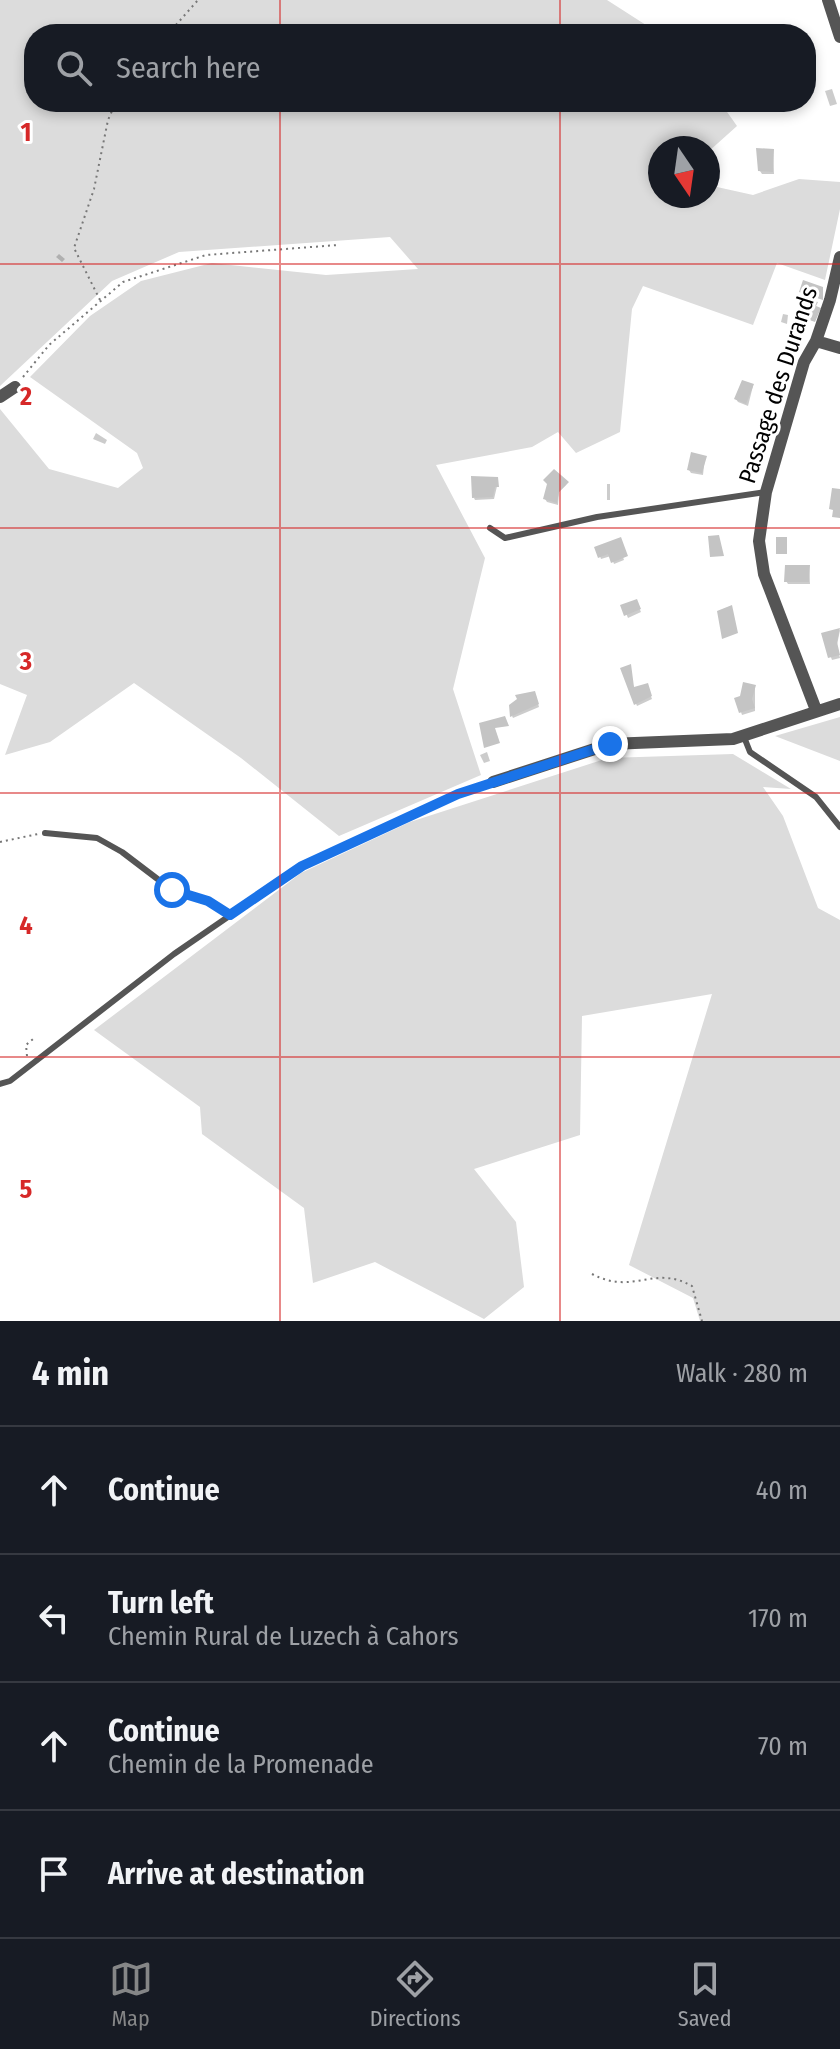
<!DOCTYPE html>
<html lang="en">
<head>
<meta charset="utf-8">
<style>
	body { margin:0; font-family:"Fira Sans Condensed",sans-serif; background:#242831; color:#f1f3f6 }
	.compass { position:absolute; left:648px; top:136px; width:72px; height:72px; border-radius:50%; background:#171b24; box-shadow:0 4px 12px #0003; rotate:167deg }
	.stop { position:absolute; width:24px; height:24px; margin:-18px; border:6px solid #1a73e8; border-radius:50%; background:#fff }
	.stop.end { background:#1a73e8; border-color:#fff; box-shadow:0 2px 8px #0008 }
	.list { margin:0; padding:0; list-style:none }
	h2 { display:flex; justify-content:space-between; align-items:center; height:104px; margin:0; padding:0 32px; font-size:34px }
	h2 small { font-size:26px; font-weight:400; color:#9ea1a6 }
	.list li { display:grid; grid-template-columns:52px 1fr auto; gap:24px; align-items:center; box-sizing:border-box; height:128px; padding:0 32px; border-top:2px solid #363941 }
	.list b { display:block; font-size:30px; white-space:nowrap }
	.list p { margin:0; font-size:26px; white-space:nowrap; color:#9ea1a6 }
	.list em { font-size:26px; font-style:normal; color:#9ea1a6 }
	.icon { flex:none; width:44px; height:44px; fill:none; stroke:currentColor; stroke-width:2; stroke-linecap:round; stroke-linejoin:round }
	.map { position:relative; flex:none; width:840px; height:1321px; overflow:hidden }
	.search { position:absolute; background:#171b24; box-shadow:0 4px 12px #0003; left:24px; right:24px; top:24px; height:88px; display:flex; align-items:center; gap:20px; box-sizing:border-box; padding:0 28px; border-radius:32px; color:#9ea1a6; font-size:30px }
	.sheet { height:616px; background:#171b24 }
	nav { display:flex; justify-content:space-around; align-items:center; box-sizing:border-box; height:112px; border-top:2px solid #363941; background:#171b24; font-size:22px; color:#9ea1a6 }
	nav a { display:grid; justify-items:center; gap:4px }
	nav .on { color:#858687 }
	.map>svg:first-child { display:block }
	.green { fill:#dcdcdc }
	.shadow { fill:#0003 }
	.building { fill:#c4c4c4 }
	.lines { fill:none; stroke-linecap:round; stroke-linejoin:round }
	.path { stroke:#777; stroke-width:2; stroke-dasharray:2 4; stroke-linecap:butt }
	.lane { stroke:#555; stroke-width:6 }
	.street { stroke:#555; stroke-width:12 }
	.route { stroke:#1a73e8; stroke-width:10 }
	.grid { fill:none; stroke:#d62828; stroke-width:2; stroke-opacity:0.55 }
	.labels { text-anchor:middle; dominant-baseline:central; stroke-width:6; stroke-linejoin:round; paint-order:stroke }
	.street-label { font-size:24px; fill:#000; stroke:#fff }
	.grid-label { font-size:26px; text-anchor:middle; font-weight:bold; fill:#d62828; stroke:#fff; stroke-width:6; stroke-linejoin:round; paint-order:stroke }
</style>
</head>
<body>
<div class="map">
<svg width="840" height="1321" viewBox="0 0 840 1321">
	<rect width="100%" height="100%" fill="#fff"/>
	<!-- green -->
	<path class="green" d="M0 0H607L660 34H34V102H720L737 126 708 152V148H660V196H708V185L753 195 799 179 840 182V209L825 280 777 263 753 325 643 286 632 309 620 432 576 453 558 432 532 447 436 465 485 558 453 689 481 775 339 836 241 758 134 683 50 742 5 755 27 695 0 684V409L49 469 118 488 143 468 137 453 30 377 90 316 141 281 212 263 326 275 418 269 390 237 179 252 112 281 0 386Z
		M840 717V761L775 736Z
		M733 754 791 789 763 787 783 816 818 908 840 920V1321H700L693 1298 629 1265 712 994 582 1016 580 1135 474 1169 516 1222 524 1287 484 1319 375 1262 313 1283 304 1208 202 1134 200 1107 94 1030 301 873 410 822 608 758Z"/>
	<!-- shadow -->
	<path class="shadow" d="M832 89 837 104 830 106 825 91Z
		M773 151 774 174H762L760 171Z
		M59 254 65 259 62 262 56 257Z
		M783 314 788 315 787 324 781 322Z
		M753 386 748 406 738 402 736 399Z
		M96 433 107 440 105 444 93 439Z
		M705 457 703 475 691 473 689 470Z
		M498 482 494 499 475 500 474 498Z
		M567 484 559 492 558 505 547 502 545 499Z
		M607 484H610V500H607Z
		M618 543 624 560 614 564 611 556 601 559 597 548Z
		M809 567 810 584H788L786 581Z
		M636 601 641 612 628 618 623 606Z
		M840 630 837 645 840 658 832 660 823 635Z
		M630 667 634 690 647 686 652 699 637 706 622 669Z
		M755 686V711L742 715 741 712Z
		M536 696 539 707 513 718 512 716Z
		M487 752 490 761 484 763 480 755Z"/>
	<!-- building -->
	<path class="building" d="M756 148 774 149 773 172 758 171Z
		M803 280 823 287V300L799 292Z
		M807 299 818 302 816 306 821 308 815 322 801 317Z
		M742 380 754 384 746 404 734 399Z
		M691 452 707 456 702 473 687 470Z
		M554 469 569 482 559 492 557 503 543 499 547 484 543 480Z
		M471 476 498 477 499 487H495L493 497 472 498Z
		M832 488 840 489V518L832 517 833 510 829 509Z
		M719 535 724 556 710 557 708 536Z
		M621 537 628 556 611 563 608 554 598 558 594 547Z
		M776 537H787V554H776Z
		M785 565H810L809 582H784Z
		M637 599 641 609 624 616 620 605Z
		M732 605 738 633 722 639 717 611Z
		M840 628 837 642 840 655 828 658 821 633Z
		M631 664 634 687 648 683 652 696 634 705 620 668Z
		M743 682 756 685 752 699 755 708 739 713 734 698 740 696Z
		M535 691 539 704 510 717 509 705 517 699 515 695Z
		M505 716 509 726 495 728 500 743 484 748 479 723Z"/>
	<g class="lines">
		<!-- path -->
		<path class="path" d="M168 34 198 0
			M100 300 74 248 94 189 108 120 116 102
			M23 377 49 345 123 282 206 255 338 245
			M0 842 38 834
			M27 1056 26 1045 33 1039
			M592 1274C634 1296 653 1264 692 1286L702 1321"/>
		<!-- lane -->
		<path class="lane" d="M490 528 505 538 597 517 766 492
			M744 737 750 752 816 797 840 827
			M45 833 97 838 122 852 172 890 208 901 230 915
			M0 1084 10 1081 174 954 302 866 458 794 493 782"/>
		<!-- street -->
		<path class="street" d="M828 0 840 37
			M816 341 840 348
			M0 397 15 387
			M816 710 764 574 759 541 766 492 804 362 816 341 830 300 840 257
			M493 782 610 744 733 739 840 704"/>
	</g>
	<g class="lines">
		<!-- route -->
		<path class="route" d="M172 890 208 901 230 915 302 866 458 794 610 744"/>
	</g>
	<!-- grid -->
	<path class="grid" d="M280 0V34M560 0V34M280 102V1321M560 102V1321M0 264H840M0 528H840M0 793H840M0 1057H840"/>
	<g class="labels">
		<!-- street labels -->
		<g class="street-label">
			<text transform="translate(778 385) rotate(-72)">Passage des Durands</text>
		</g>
	</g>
	<g class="grid-label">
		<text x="26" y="141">1</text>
		<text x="26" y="405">2</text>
		<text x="26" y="670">3</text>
		<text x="26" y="934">4</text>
		<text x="26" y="1198">5</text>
	</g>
</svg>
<svg class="compass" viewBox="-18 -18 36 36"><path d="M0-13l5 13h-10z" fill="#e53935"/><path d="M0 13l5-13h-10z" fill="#9ea1a6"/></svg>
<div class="stop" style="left:172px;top:890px"></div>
<div class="stop end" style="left:610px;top:744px"></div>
<div class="search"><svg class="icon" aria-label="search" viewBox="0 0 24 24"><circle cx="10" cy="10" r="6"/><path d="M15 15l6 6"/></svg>Search here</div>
</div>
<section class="sheet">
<h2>4 min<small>Walk · 280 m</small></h2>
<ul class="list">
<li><svg class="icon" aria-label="ahead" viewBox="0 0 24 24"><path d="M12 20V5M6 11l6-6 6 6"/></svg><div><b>Continue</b></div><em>40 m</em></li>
<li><svg class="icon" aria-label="left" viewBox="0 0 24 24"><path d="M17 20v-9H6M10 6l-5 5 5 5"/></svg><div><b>Turn left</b><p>Chemin Rural de Luzech à Cahors</p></div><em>170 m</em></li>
<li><svg class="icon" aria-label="ahead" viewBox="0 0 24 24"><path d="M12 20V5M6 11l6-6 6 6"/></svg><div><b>Continue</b><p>Chemin de la Promenade</p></div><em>70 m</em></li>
<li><svg class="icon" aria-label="arrive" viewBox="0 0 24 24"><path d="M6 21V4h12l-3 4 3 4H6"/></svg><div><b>Arrive at destination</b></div></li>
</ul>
</section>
<nav>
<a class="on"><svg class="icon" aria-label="map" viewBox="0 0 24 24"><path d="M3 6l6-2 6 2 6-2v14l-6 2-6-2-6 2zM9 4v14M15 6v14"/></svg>Map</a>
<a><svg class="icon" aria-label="directions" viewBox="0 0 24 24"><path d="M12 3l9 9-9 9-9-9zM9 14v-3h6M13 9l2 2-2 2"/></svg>Directions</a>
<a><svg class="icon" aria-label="saved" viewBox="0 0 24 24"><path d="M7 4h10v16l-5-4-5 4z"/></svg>Saved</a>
</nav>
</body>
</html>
